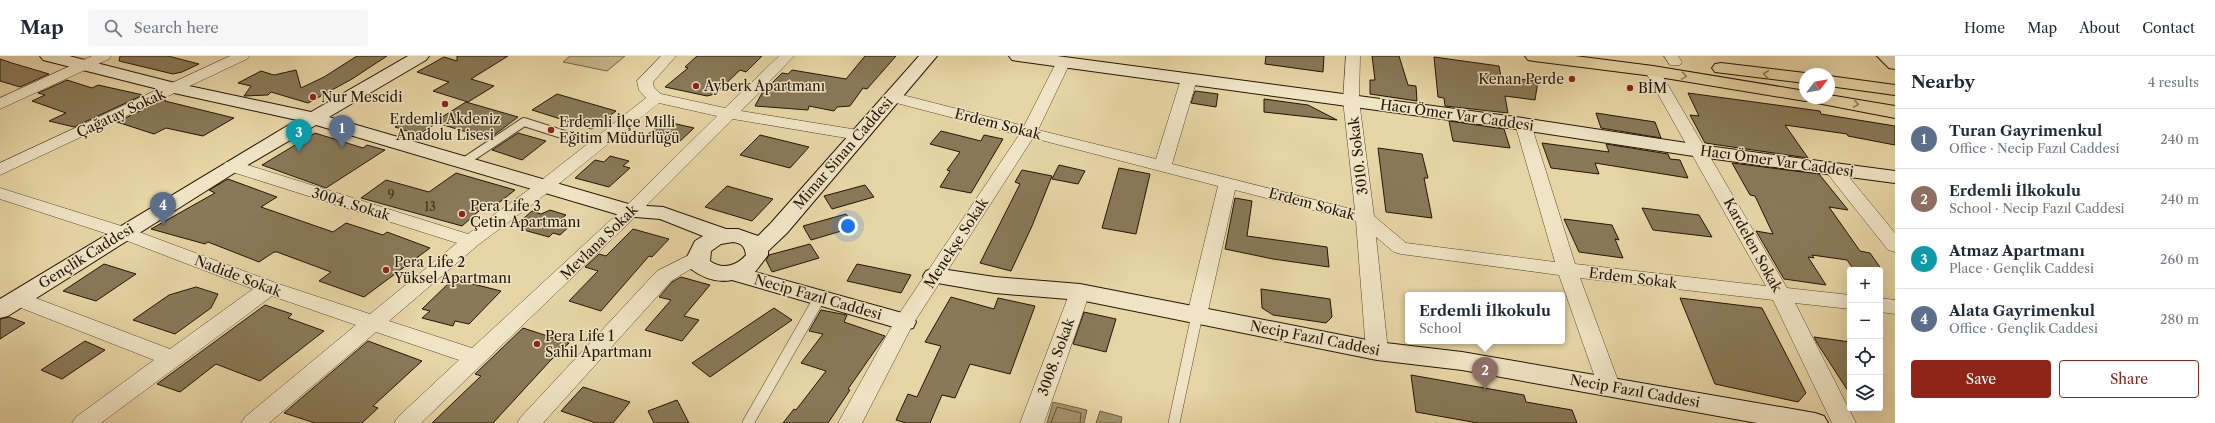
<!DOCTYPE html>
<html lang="en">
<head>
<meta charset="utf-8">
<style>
	body { margin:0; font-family:"Libre Caslon Text",serif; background:#f6f6f7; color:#1f2937 }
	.controls { position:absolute; right:12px; bottom:12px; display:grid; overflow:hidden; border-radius:4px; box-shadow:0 4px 16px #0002 }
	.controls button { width:36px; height:36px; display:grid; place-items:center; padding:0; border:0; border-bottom:1px solid #e0e1e3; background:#fff; color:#1f2937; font:20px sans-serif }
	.compass { position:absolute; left:1799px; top:12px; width:36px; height:36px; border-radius:50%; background:#fff; box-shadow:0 4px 16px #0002; rotate:59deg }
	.you { position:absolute; left:848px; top:170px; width:14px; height:14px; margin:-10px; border:3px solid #fff; border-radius:50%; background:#1a73e8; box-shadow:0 0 0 6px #1a73e833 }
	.badge { display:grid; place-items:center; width:26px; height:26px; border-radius:50%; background:#8f2418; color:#fff; font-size:13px; font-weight:700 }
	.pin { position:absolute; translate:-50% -33px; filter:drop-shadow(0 1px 2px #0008) }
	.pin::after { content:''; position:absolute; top:21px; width:14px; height:12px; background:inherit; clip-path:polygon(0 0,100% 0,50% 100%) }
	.popup { position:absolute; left:1405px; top:236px; width:160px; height:52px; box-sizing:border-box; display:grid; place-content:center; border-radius:4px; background:#fff; filter:drop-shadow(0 1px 3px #0005); font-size:13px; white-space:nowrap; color:#747a83 }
	.popup b { font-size:15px; color:#1f2937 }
	.popup::after { content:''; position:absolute; left:50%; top:100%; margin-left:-8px; border:8px solid transparent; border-top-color:#fff }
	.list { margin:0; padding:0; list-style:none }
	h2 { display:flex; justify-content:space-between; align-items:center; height:52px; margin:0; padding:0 16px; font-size:17px }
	h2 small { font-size:13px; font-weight:400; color:#747a83 }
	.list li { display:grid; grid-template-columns:26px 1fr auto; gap:12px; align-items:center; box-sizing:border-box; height:60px; padding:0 16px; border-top:1px solid #e0e1e3 }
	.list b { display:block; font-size:15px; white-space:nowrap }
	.list p { margin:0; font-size:13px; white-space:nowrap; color:#747a83 }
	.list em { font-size:13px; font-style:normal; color:#747a83 }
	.actions { display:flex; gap:8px; padding:12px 16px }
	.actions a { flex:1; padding:9px 0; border:1px solid #8f2418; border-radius:4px; text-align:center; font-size:14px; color:#8f2418 }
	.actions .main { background:#8f2418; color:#fff }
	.icon { flex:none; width:22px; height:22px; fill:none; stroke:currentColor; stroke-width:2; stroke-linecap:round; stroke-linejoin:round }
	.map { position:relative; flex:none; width:1895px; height:367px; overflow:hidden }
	header { display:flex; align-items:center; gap:24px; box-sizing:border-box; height:56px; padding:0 20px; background:#fff; border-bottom:1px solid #e0e1e3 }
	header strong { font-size:19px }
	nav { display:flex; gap:22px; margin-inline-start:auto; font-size:14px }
	.search { width:280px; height:36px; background:#f6f6f7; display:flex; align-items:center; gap:10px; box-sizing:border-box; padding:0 14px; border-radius:4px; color:#747a83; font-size:15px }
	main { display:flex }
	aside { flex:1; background:#fff }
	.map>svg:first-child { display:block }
	.green { fill:#c6b48a; stroke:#746448 }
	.water { fill:#a4946f; stroke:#706145 }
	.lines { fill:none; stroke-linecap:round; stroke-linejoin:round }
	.shore { stroke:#64543a; stroke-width:1 }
	.building { fill:#897958; stroke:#231505 }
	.lane-far1-casing { stroke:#54452d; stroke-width:10 }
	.lane-casing { stroke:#54452d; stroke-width:12 }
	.street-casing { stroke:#54452d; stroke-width:1 }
	.secondary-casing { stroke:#231505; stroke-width:2 }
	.highway-casing { stroke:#231505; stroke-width:2 }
	.lane-far1 { stroke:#efe4c4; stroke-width:8 }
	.lane { stroke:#efe4c4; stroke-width:11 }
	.street { fill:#efe4c4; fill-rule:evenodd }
	.secondary { fill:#efe4c4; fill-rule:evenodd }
	.highway { fill:#e7d5a5; fill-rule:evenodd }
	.oneway { stroke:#8f7f5d }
	.poi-dot { fill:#8f2418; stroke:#efe4c4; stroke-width:1.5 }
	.labels { text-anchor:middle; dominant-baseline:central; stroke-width:3; stroke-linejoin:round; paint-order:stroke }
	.number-label { font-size:12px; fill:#3c2e1a }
	.poi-label { font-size:14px; fill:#231505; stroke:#efe4c4; text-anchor:start }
	.street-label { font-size:14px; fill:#231505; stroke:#efe4c4 }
</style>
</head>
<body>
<header>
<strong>Map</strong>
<div class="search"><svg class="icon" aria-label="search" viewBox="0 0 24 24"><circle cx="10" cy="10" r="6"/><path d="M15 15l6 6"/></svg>Search here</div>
<nav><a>Home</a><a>Map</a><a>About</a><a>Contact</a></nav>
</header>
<main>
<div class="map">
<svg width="1895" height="367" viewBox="0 0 1895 367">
	<rect width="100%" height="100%" fill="#e7d5a5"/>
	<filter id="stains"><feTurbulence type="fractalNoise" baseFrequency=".005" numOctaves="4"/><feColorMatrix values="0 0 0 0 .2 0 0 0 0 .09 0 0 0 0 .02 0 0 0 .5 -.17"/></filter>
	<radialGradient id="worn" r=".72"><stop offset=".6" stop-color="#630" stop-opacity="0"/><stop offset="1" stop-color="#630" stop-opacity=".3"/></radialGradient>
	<!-- green -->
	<path class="green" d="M570 0H625L607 15 563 6Z"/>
	<!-- water -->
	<path class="water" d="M1053 346 1087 354 1084 367H1047Z
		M1100 355 1122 361 1121 367H1096Z"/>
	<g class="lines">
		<!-- shore -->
		<path class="shore" d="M1051 367 1057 351 1081 357 1080 367"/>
	</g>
	<!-- building -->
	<path class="building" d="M120 0H168L199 8 182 16 173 18 119 5Z
		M357 0H387L352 23 308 47 271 36 268 39 244 40 251 30 238 27 261 15 274 19 296 14 301 32 324 21Z
		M457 0H508L471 23 494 30 468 46 433 35 449 26 417 16 444 1 457 5Z
		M697 0H762L746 16 740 14 715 38 707 40 665 31 688 12 685 11Z
		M865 0H896L867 33 863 32 850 50 837 51 834 55 809 50 808 54 755 50 762 37 782 17 788 18 792 14 846 23Z
		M1266 0H1324L1323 16 1265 8Z
		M1372 0H1399L1408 29 1416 30 1417 45 1370 38V24H1375Z
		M1434 1 1499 10 1501 21 1538 25 1535 44 1505 40 1508 57 1445 50 1444 42 1438 41Z
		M0 3 12 7 49 18 20 31 0 25Z
		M67 24 92 32 98 29 143 39 74 71 49 65 66 57 32 45 45 39 38 37Z
		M1195 35 1218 38 1216 51 1191 47Z
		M1688 37 1820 55 1821 58 1895 70V89L1848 80 1847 78 1785 69 1808 102 1705 87 1690 59 1699 60Z
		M557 38 616 55 592 73 532 54Z
		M165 43V45L234 62 203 80 166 72 154 78 117 66Z
		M1264 43 1308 49 1337 64 1264 56Z
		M466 46 518 61 489 83 434 66Z
		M1596 57 1655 66 1661 82 1601 72Z
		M412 61 435 68 418 79 395 71Z
		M663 65 694 72 678 87 646 80Z
		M1449 65 1504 73 1510 92 1453 85Z
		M941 75 981 85 984 79 1003 83 971 137 940 131 950 115 947 114 960 96 930 88Z
		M315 77 363 92 367 89 385 94 326 132 262 109Z
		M518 77 546 85 522 104 492 94Z
		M760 79 809 91 790 112 740 99Z
		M1542 87 1609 96 1606 88 1668 98 1670 103 1680 104 1688 122 1595 107 1599 118 1551 112Z
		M1378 92 1422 98 1428 122H1424L1432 162 1386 156Z
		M610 100 629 105 623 110 630 112 609 131 575 122 595 104 604 106Z
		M1732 107 1819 118 1848 154 1829 151 1860 195 1870 197 1882 214H1854L1847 204 1812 199 1814 202 1808 201 1826 229 1784 223 1756 175 1773 178 1755 140 1750 139Z
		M1059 109 1085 115 1078 128 1052 123Z
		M1119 112 1150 118 1136 178 1102 172Z
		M1022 114 1052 120 1032 170 1011 215 980 207 1020 128 1015 126Z
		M456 117 515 134 496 149 488 147 462 170 361 142 386 124 429 136Z
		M228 123 277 141 261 151 333 176 346 167 383 179 387 176 430 192 364 241 319 225 331 216 277 196H274L259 206 208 186 205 188 151 173 215 137 209 134Z
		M865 129 874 141 832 153 824 140Z
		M727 130 773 143 752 165 705 151Z
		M1235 142 1252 145 1247 180 1327 191 1329 211 1273 203 1225 193Z
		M1642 152 1699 159 1712 181 1653 174Z
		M550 154 566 159 561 163 574 166 560 179 553 177 549 181 520 173 524 170 517 168 532 155 541 158Z
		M846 158 855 171 811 184 803 170Z
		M1564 163 1612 169 1619 184 1615 183 1623 202 1579 196Z
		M633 173 669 183 652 201 649 200 601 255 569 245 598 215 585 211 599 198 606 200Z
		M810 188 819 202 772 216 766 204 769 199Z
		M104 208 136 218 96 245 63 235Z
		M857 208 911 219 901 237 847 225Z
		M681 221 710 229 684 260 699 264 682 285 645 274 671 244 659 241 672 226Z
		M453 223 501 235 469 268 455 265 453 270 422 262 430 255 422 253Z
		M196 231 218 238 211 252 175 278 133 264 169 239Z
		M1261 233 1330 243 1332 261 1326 267 1273 259 1262 252Z
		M951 241 994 253 998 242 1035 250 1010 318 970 308 955 342 942 339 930 367H906L896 364 908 338 917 341 941 290 925 286Z
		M1680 242 1762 252 1806 337 1798 346 1715 328Z
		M265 249 292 258 288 262 324 275 260 325 216 308 180 336 157 328Z
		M774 252 792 264 710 321 692 307Z
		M821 254 847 259 844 266 885 280 848 333 850 334 828 367H783L794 353 796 354 826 315 801 307 823 278 809 275Z
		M1084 256 1116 263 1106 296 1073 288Z
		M9 261 25 267 0 283V263Z
		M523 272 569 287 550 305 493 367H432L481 320 475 318Z
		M1814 281 1850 286V338L1817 287Z
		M85 285 105 294 62 323 41 314Z
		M368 285 422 305 373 350 378 352 362 367H315L284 357Z
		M1411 319 1524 339 1526 346 1572 354 1577 367H1478L1416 356Z
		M583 331 630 346 613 367H596L561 355Z
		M677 344 689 367H654L648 355Z"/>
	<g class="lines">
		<!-- lane-far1 casing -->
		<g class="lane-far1-casing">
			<path id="lane-far1" d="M464 106 524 66 571 81"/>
		</g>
		<!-- lane casing -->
		<g class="lane-casing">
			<path id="lane" d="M748 367 820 241
				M1174 367 1197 259"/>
		</g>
		<!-- street casing -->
		<g class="street-casing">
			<path id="street" d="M92 0H111L109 3 0 53V42Z
				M230 0H249L247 3 0 119V107Z
				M661 0H676L653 26 654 32 661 38 725 52 779 0H794L741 55 858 74 864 75 866 79 864 83 858 84 733 63 637 159 421 367H394L398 361 459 304 376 276 269 367H241L245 361 356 269 272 240 101 367H72L76 361 154 304 11 248 8 243 11 238 18 236 25 238 170 293 253 233 117 181 0 143V132L131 173 276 227 370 258 457 187 226 114 223 110 226 106H238L468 178 539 126 646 42 639 34 637 25ZM659 47 717 60 625 151 472 292 389 265 478 189 551 134Z
				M1346 0H1360L1359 44 1374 160 1406 187 1555 206 1515 68 1517 65H1529L1531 68 1575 208 1766 230 1645 15 1648 12H1658L1787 232 1850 239V253L1795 247 1856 367H1832L1773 244 1580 222 1620 330 1617 336 1609 338 1601 336 1598 330 1559 219 1401 198 1394 196 1376 181 1388 295 1385 300 1377 303 1369 300 1366 295 1356 165 1235 134 1207 259 1204 264 1197 266 1190 264 1187 259 1218 130 1033 82 913 268 862 367H838L897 261 1019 79 885 44 883 41 885 38 891 36 1024 70 1056 7 1058 4H1068L1070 7 1038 74 1156 103 1181 23 1184 20H1194L1197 23 1172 108 1355 154 1343 44Z
				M1664 0H1678L1682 6 1680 9H1670Z
				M1833 108 1839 109 1895 177V196L1888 194 1827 117 1824 113 1827 109Z
				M697 195 704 197 707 201 704 205 671 225 543 367H517L521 361 657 215Z
				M1080 229 1087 231 1090 236 1044 367H1020L1070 236 1073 231Z
				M1880 242 1895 244V258L1880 256Z"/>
		</g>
		<!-- secondary casing -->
		<g class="secondary-casing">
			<path id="secondary" d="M40 0H69L175 27 311 56 408 0H429L426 4 329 61 632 149 663 151 726 173H738L758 180 771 167 919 0H937L787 177 768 195V199L755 216 913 260 916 266 913 272 904 274 732 224C717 227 703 222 691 213L687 201 695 185 703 180 660 163 623 160 316 69 239 114 8 260 0 262V243L297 64 174 37 43 4ZM733 186C741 187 745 190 746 199 737 210 722 214 710 205L711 195 721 188Z
				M1009 0H1057L1523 62 1700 89 1895 115V127L1700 101 1523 74 1018 5 1012 4Z
				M1877 0H1895V13L1889 12Z
				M934 212 995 221 1080 228 1377 286 1462 296 1815 357 1824 360 1828 367H1757L1462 314 1377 304 1080 244 995 237 926 225 923 220 926 215Z"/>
		</g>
		<!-- highway casing -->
		<g class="highway-casing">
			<path id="highway" d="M1525 0H1575L1653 10 1805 35V42H1829V39L1895 50V62L1817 47 1809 44 1805 45 1653 20 1534 5 1528 4Z
				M1721 7 1805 17 1810 18H1805V27L1715 16 1712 12 1715 8Z
				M1829 20 1895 29V39L1829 30Z"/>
		</g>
		<!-- lane-far1 -->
		<use href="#lane-far1" class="lane-far1"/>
		<!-- lane -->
		<use href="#lane" class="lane"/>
		<!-- street -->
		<use href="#street" class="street"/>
		<!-- secondary -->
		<use href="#secondary" class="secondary"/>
		<!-- highway -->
		<use href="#highway" class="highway"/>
	</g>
	<!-- one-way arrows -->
	<defs><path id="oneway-chevron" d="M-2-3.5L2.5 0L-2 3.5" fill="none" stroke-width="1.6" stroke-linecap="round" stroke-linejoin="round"/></defs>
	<g class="oneway">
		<use href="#oneway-chevron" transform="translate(1766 18) rotate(-173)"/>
		<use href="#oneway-chevron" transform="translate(1684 20) rotate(9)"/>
		<use href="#oneway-chevron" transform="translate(1856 48) rotate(9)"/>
	</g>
	<!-- markers -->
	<g class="poi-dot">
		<circle cx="1572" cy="23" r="4"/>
		<circle cx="696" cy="30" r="4"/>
		<circle cx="1630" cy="32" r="4"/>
		<circle cx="313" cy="41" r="4"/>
		<circle cx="445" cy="48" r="4"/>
		<circle cx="551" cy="74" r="4"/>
		<circle cx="462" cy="158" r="4"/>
		<circle cx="386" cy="214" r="4"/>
		<circle cx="537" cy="288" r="4"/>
	</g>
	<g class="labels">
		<!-- number labels -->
		<g class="number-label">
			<text x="391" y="138">9</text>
			<text x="430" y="150">13</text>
		</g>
		<!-- poi labels -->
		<g class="poi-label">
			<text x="1564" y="23" text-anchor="end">Kenan Perde</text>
			<text x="704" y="30">Ayberk Apartmanı</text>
			<text x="1638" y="32">BİM</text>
			<text x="321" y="41">Nur Mescidi</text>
			<text x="445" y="63" text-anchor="middle">Erdemli Akdeniz<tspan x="445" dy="16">Anadolu Lisesi</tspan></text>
			<text x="559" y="66">Erdemli İlçe Milli<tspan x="559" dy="16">Eğitim Müdürlüğü</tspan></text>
			<text x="470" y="150">Pera Life 3<tspan x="470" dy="16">Çetin Apartmanı</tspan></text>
			<text x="394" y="206">Pera Life 2<tspan x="394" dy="16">Yüksel Apartmanı</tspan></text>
			<text x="545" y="280">Pera Life 1<tspan x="545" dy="16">Sahil Apartmanı</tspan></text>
		</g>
		<!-- street labels -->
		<g class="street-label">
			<text transform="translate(121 57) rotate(-25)">Çağatay Sokak</text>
			<text transform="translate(1457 59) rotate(8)">Hacı Ömer Var Caddesi</text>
			<text transform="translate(998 68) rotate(14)">Erdem Sokak</text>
			<text transform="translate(843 97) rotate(-49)">Mimar Sinan Caddesi</text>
			<text transform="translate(1358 100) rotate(-97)">3010. Sokak</text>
			<text transform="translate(1777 105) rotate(8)">Hacı Ömer Var Caddesi</text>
			<text transform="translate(351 148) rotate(17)">3004. Sokak</text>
			<text transform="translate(1312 148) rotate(15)">Erdem Sokak</text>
			<text transform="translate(599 186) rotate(-44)">Mevlana Sokak</text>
			<text transform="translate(956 187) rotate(-57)">Menekşe Sokak</text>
			<text transform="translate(1753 189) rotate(61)">Kardelen Sokak</text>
			<text transform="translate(86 200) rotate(-32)">Gençlik Caddesi</text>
			<text transform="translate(238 220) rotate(21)">Nadide Sokak</text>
			<text transform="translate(1633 222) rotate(7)">Erdem Sokak</text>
			<text transform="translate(818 241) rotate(16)">Necip Fazıl Caddesi</text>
			<text transform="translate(1315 282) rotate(11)">Necip Fazıl Caddesi</text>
			<text transform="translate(1056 301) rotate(-70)">3008. Sokak</text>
			<text transform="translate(1635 335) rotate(10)">Necip Fazıl Caddesi</text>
		</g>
	</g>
	<rect width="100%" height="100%" filter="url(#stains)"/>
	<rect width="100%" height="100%" fill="url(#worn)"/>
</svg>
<div class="controls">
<button>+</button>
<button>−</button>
<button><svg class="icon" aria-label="locate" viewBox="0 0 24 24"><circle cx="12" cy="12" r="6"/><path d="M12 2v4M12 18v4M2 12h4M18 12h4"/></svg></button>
<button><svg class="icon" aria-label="layers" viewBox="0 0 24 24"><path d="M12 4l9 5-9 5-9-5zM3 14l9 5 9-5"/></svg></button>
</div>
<svg class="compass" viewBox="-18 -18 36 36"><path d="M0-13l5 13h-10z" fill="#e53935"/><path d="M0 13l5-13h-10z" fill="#747a83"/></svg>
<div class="you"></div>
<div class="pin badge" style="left:342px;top:92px;background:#5c6f8a">1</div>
<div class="pin badge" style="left:1485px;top:334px;background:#8d6e63">2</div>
<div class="popup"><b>Erdemli İlkokulu</b>School</div>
<div class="pin badge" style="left:299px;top:96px;background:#0f9aa8">3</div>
<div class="pin badge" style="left:163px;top:169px;background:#5c6f8a">4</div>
</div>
<aside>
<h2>Nearby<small>4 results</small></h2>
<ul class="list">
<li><span class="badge" style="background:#5c6f8a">1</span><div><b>Turan Gayrimenkul</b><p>Office · Necip Fazıl Caddesi</p></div><em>240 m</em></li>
<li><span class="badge" style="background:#8d6e63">2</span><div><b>Erdemli İlkokulu</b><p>School · Necip Fazıl Caddesi</p></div><em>240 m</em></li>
<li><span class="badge" style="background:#0f9aa8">3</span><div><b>Atmaz Apartmanı</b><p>Place · Gençlik Caddesi</p></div><em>260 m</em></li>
<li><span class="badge" style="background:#5c6f8a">4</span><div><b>Alata Gayrimenkul</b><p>Office · Gençlik Caddesi</p></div><em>280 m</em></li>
</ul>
<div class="actions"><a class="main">Save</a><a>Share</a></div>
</aside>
</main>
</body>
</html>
